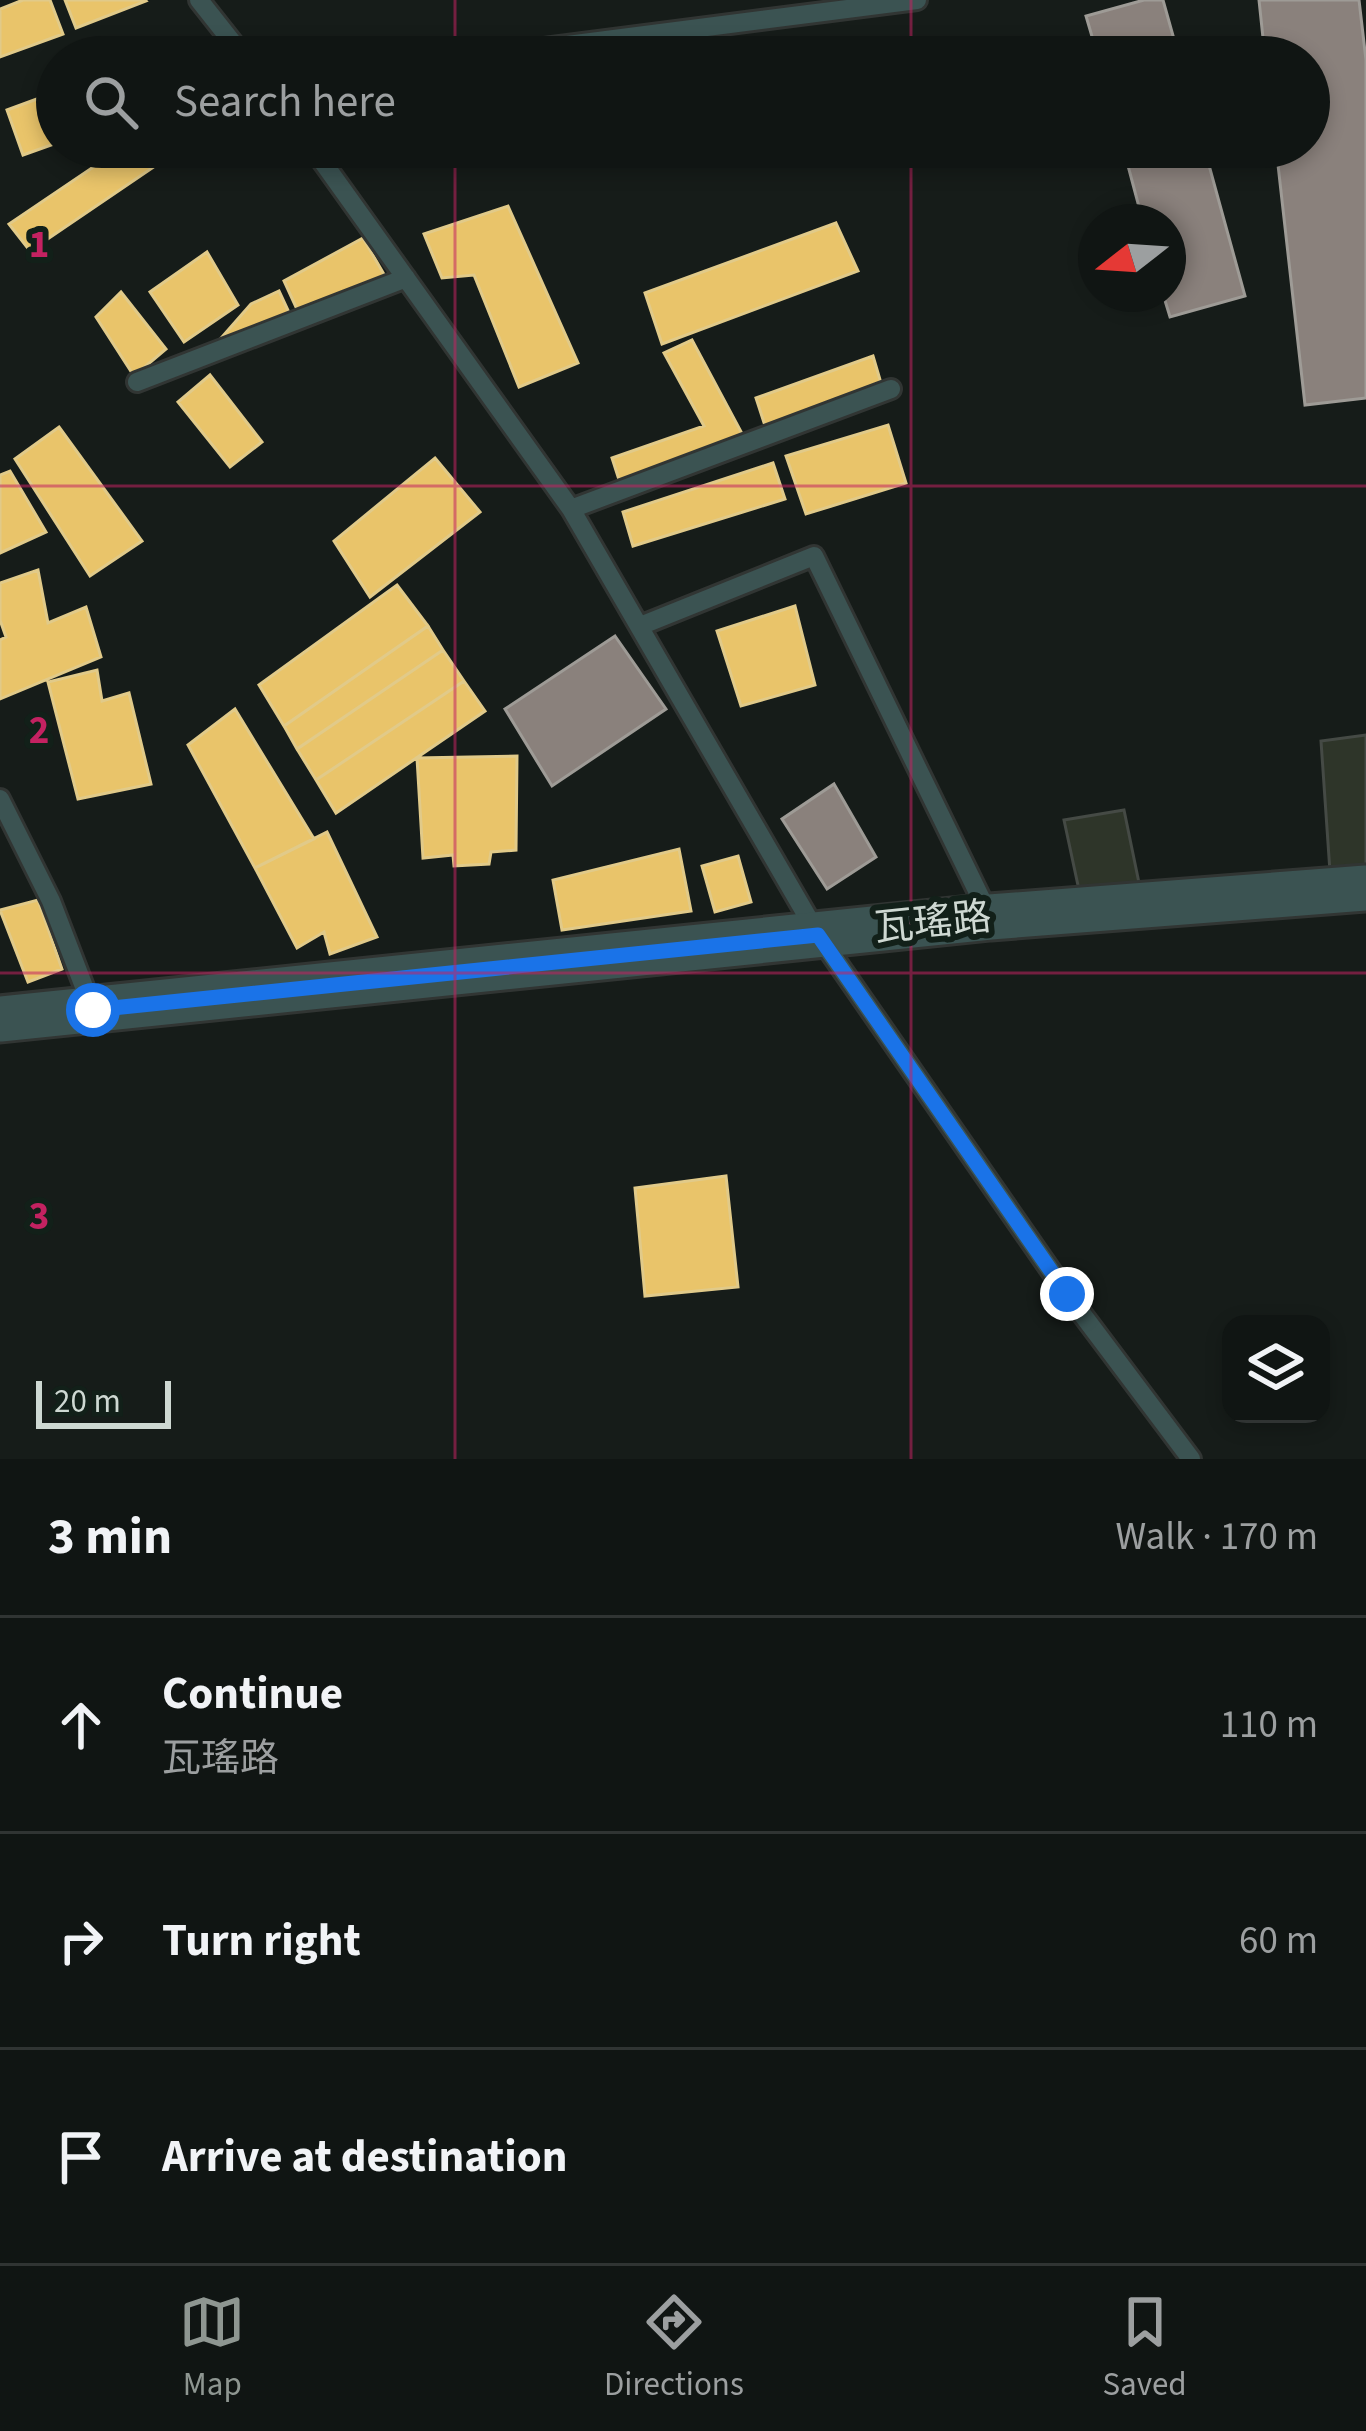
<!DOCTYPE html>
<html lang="en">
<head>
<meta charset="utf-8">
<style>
	body { margin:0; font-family:"Source Sans 3","Noto Sans TC",sans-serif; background:#1e2221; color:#f1f3f6 }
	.controls { position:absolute; right:36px; bottom:36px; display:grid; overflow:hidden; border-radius:24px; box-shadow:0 6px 18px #0003 }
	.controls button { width:108px; height:108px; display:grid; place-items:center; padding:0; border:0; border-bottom:3px solid #303433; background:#101513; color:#f1f3f6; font:60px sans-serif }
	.compass { position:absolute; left:1078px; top:204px; width:108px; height:108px; border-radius:50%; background:#101513; box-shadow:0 6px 18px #0003; rotate:253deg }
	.scale { position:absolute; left:36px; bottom:30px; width:135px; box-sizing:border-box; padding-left:12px; border:6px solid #ced8d2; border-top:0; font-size:33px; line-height:42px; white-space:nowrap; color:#ced8d2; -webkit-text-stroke:9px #122019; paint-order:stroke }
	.stop { position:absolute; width:36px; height:36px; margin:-27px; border:9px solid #1a73e8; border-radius:50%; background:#fff }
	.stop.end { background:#1a73e8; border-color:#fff; box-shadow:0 3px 12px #0008 }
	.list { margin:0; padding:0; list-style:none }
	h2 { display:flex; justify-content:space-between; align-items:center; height:156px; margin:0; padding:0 48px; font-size:51px }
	h2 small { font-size:39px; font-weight:400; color:#9c9fa0 }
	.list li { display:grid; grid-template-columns:78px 1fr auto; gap:36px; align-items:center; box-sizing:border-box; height:216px; padding:0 48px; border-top:3px solid #303433 }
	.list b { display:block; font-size:45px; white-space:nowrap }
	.list p { margin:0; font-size:39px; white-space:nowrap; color:#9c9fa0 }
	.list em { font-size:39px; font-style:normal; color:#9c9fa0 }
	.icon { flex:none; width:66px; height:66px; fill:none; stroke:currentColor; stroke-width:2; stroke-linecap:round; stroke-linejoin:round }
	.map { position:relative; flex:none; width:1366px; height:1459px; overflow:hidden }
	.search { position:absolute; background:#101513; box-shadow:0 6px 18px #0003; left:36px; right:36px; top:36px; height:132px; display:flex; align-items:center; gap:30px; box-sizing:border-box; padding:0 42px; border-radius:66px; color:#9c9fa0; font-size:45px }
	.sheet { height:804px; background:#101513 }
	nav { display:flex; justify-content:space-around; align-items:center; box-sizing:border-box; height:168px; border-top:3px solid #303433; background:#101513; font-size:33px; color:#9c9fa0 }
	nav a { display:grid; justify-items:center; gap:6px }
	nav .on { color:#8e9691 }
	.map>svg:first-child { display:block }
	.homes { fill:#e9c46a; stroke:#e1ca89; stroke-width:3 }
	.industry { fill:#8a817c; stroke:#9e9b96; stroke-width:3 }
	.building { fill:#2e3529; stroke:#454a45; stroke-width:3 }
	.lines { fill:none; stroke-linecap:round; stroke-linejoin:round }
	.service-casing { stroke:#313533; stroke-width:24 }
	.tertiary-casing { stroke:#313533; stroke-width:51 }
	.service { stroke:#3b5352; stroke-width:18 }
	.tertiary { stroke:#3b5352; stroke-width:45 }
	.route { stroke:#1a73e8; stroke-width:15 }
	.grid { fill:none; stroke:#c32261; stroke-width:3; stroke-opacity:0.55 }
	.labels { text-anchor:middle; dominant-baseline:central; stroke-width:12; stroke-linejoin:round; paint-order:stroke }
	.street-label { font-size:39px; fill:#ced8d2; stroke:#122019 }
	.grid-label { font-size:39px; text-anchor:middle; font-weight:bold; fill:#c32261; stroke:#122019; stroke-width:12; stroke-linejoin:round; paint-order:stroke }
</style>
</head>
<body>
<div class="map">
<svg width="1366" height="1459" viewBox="0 0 1366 1459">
	<rect width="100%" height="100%" fill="#161c19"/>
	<!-- homes -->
	<path class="homes" d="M23 0H50L63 34 0 57V9Z
		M65 0H145L146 1 76 28Z
		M56 92 57 143 23 155 7 110Z
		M123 147H183L30 251 9 224Z
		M508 206 578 363 519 387 474 275 442 278 424 234Z
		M836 223 858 271 662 344 645 293Z
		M363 238 389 283 301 318 284 281Z
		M207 252 238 305 184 342 150 292Z
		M279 291 293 321 215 345 251 304Z
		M121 292 166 349 134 376 96 317Z
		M692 340 747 443 622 489 612 458 704 426 664 353Z
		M873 356 886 400 770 441 756 398Z
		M210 375 262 442 230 467 178 402Z
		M888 425 906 483 806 514 786 456Z
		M59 427 142 541 90 576 15 459Z
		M435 458 480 512 370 597 334 541Z
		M773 463 785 499 633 546 623 512Z
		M10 471 46 532 0 553V475Z
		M38 570 48 623 86 607 101 657 0 699V640L6 637 0 620V583Z
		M397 585 428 626 284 726 259 685Z
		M795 606 815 685 741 706 717 631Z
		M428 626 443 650 297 749 284 726Z
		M443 650 464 681 316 780 297 749Z
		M97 670 102 701 129 693 151 784 78 799 48 682Z
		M464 681 485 711 336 813 316 780Z
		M235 709 314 839 255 868 188 745Z
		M517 756 516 850 491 852 489 864 454 866 453 855 423 858 417 758Z
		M327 832 377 937 330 954 324 932 297 948 255 868Z
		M679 849 691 911 562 930 553 880Z
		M738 856 751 902 715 912 702 866Z
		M38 900 62 969 28 982 0 910Z
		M726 1176 738 1287 645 1296 635 1188Z"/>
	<!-- industry -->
	<path class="industry" d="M1144 0H1163L1179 57H1098L1086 16Z
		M1259 0H1359L1366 60V398L1305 405 1276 147H1309V57H1265Z
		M1123 147H1204L1245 296 1170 317 1163 294H1168V222H1143Z
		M615 636 666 709 552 786 505 709Z
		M834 784 876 857 827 889 782 819Z"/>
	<!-- building -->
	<path class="building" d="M685 39 686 57H590Z
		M499 147H563L501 160Z
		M1366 735V867L1330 872 1321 741Z
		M1124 810 1139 883 1079 890 1064 820Z"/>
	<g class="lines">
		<!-- service casing -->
		<g class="service-casing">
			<path id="service" d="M199 0 244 57
				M474 57 917 0
				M312 147 571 509 818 935 1067 1294 1191 1459
				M137 382 406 278
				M571 509 891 389
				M640 626 814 556 990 917
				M0 799 51 901 93 1010"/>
		</g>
		<!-- tertiary casing -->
		<g class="tertiary-casing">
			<path id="tertiary" d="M0 1019 990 917 1366 888"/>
		</g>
		<!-- service -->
		<use href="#service" class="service"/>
		<!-- tertiary -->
		<use href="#tertiary" class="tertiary"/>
	</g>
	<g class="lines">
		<!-- route -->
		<path class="route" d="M93 1010 818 935 1067 1294"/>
	</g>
	<!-- grid -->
	<path class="grid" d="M455 0V57M911 0V57M455 147V1459M911 147V1459M0 486H1366M0 973H1366"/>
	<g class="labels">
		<!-- street labels -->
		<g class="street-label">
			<text transform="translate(933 923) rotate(-6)">瓦瑤路</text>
		</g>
	</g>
	<g class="grid-label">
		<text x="39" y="257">1</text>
		<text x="39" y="743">2</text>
		<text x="39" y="1229">3</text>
	</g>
</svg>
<div class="controls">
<button><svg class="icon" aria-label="layers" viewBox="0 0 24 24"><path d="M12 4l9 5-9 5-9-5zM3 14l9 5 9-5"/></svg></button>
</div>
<svg class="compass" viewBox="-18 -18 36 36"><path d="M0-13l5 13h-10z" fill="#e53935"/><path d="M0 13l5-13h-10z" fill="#9c9fa0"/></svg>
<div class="scale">20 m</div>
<div class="stop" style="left:93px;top:1010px"></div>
<div class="stop end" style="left:1067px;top:1294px"></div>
<div class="search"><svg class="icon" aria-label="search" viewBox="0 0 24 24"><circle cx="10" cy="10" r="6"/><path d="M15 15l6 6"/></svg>Search here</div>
</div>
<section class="sheet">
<h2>3 min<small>Walk · 170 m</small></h2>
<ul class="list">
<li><svg class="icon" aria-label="ahead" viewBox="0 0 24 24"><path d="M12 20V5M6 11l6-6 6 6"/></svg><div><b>Continue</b><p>瓦瑤路</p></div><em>110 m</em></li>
<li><svg class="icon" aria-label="right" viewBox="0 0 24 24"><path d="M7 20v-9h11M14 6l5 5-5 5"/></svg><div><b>Turn right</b></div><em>60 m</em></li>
<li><svg class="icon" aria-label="arrive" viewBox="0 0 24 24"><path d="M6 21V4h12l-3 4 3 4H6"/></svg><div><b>Arrive at destination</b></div></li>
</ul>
</section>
<nav>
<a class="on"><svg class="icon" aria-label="map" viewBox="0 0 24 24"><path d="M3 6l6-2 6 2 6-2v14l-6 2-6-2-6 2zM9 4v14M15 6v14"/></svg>Map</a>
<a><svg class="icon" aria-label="directions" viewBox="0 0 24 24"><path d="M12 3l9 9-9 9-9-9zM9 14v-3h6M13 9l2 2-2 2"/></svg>Directions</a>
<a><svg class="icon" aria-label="saved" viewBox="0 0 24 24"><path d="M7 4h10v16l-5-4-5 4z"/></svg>Saved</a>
</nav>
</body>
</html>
